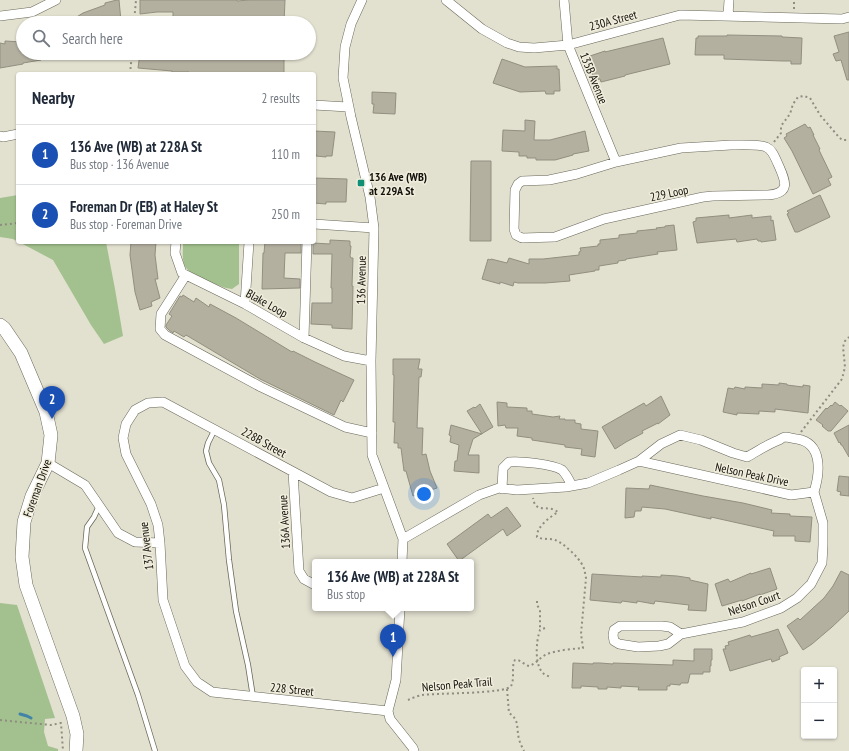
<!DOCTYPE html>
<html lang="en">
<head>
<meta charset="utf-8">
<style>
	body { margin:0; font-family:"PT Sans Narrow",sans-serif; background:#f6f6f7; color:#1f2937 }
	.controls { position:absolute; right:12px; bottom:12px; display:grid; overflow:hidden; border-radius:4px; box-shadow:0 1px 3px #0004 }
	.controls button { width:36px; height:36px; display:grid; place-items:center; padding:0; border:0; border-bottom:1px solid #e0e1e3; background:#fff; color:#1f2937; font:20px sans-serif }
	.you { position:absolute; left:424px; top:494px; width:14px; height:14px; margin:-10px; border:3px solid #fff; border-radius:50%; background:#1a73e8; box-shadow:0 0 0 6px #1a73e833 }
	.badge { display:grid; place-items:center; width:26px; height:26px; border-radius:50%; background:#0f766e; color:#fff; font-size:13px; font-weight:700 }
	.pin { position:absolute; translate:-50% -33px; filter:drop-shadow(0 1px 2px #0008) }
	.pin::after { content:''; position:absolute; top:21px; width:14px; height:12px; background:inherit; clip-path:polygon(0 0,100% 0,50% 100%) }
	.popup { position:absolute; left:312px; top:559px; width:162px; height:52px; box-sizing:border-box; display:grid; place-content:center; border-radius:4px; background:#fff; filter:drop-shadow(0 1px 3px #0005); font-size:13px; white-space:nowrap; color:#747a83 }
	.popup b { font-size:15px; color:#1f2937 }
	.popup::after { content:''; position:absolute; left:50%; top:100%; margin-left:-8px; border:8px solid transparent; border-top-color:#fff }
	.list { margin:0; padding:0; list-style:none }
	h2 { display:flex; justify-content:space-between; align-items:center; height:52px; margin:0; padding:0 16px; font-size:17px }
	h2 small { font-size:13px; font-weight:400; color:#747a83 }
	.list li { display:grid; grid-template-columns:26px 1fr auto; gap:12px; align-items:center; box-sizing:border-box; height:60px; padding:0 16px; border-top:1px solid #e0e1e3 }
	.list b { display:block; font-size:15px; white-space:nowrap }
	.list p { margin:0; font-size:13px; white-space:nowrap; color:#747a83 }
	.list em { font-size:13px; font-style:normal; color:#747a83 }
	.icon { flex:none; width:22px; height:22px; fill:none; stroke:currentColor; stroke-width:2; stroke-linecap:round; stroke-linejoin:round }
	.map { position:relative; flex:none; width:849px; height:751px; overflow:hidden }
	.search { position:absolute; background:#fff; box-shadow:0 1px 3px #0004; left:16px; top:16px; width:300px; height:44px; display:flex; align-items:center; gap:10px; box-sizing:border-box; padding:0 14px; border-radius:22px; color:#747a83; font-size:15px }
	.panel { position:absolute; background:#fff; box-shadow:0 1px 3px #0004; left:16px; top:72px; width:300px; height:172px; border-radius:4px }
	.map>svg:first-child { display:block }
	.green { fill:#a3c18e }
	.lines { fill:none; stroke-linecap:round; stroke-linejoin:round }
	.stream { stroke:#4184a8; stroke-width:3 }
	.building { fill:#b3b0a0; stroke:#928f80 }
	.lane-casing { stroke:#696758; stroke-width:6 }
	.street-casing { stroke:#696758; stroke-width:10 }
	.secondary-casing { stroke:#696758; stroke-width:14 }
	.path { stroke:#8e8d80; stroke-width:2; stroke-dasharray:2 3; stroke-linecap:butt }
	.lane { stroke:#fff; stroke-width:4.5 }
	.street { stroke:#fff; stroke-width:9 }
	.secondary { stroke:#fff; stroke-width:13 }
	.poi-dot { fill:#0f8f76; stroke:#f0eddc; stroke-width:1.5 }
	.labels { text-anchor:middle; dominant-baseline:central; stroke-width:3; stroke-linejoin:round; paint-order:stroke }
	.street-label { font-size:12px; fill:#11100a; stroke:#f0eddc }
	.poi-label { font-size:12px; font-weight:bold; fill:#11100a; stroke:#f0eddc; text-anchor:start }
</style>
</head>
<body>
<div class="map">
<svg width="849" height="751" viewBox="0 0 849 751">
	<rect width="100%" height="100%" fill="#e2e0cf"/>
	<!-- green -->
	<path class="green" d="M18 195V242L13 239 0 237V198Z
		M19 242H106L115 289 123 336 104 344 91 325 53 260Z
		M183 242H239V284L232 289 226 288C215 284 187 275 184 264 182 257 183 249 183 242Z
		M0 603 17 605 55 718 45 719 44 732 48 746 58 749V751H0Z"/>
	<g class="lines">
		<!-- stream -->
		<path class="stream" d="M20 714 27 716 31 718"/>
	</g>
	<!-- building -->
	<path class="building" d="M117 0H119L121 21 110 23H67L83 13 105 5V3Z
		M140 0H237V1L249 0H285L284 23H189V20H173V12H157L140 14Z
		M849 32V80H847L841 60 836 61 833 54 839 52 834 36Z
		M727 35 782 36V37L802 38 801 64H791V61H783L724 59V55H695L696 38H698V36H727Z
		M663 38 670 64 625 75V76L601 82 600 79 594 80 588 60 591 59 590 56 605 51V52Z
		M5 41 23 42V53H52L41 59V60L23 63V64L0 68V43L5 44Z
		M140 53H195L222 55V54L249 55 271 58V57H284V74H189V72H172V71L138 68Z
		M502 59 525 67 557 66V69H559L560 91H554V94H546L545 91 520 92 493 83Z
		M372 92 396 93 395 114 373 113 374 104H372Z
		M525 120 535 121 534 140H550L585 131 589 151 573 154V155L555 160H536V158H527V156H519V152L502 151 503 130 525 131Z
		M805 124 808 128 810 127 814 135H813L820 149 819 150 832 177 828 179 831 185 813 194 792 151 784 138 787 136 786 134Z
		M314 131 335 132 332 156H326V157L316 156V154H314Z
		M471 161H491V241H470Z
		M314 178 347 179 346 202H326V204L314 203Z
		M820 195 830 217 798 232H795L787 214 789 213 787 211Z
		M729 215V218L752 215V218L771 216V221L773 220 776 240 761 242V241H758L757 239 737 242 736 239 716 241 697 243 693 222 696 221V218Z
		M674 225 677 250 657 252 658 254 626 259V260L618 261V263L599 266V270H595V271L569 275 570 281 545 283H518L514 282 513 286 500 282V284L482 279 488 259 490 260 491 259 507 263 509 258 529 264V259H543L579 255V252L581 251 580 248 598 246V244H600V240L619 238V235L637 233V231L657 229 656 228 665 227V226Z
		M330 240 350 241V246H351L350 256 351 258H353L352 286H353L352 329 332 328V325L311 324 312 303H332V288H331L332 254H313V243L330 244Z
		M131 242H156L155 255 158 279H155L160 298 151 302 152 306 140 310 135 292 130 255Z
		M265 242 301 243V253H285L284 278 300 279V288L262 289 263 253H264Z
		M183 295 194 302 196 298 209 307 210 304 236 318 292 352 293 351 315 362 354 380 343 402 341 400 334 415 260 379 186 335 184 337 174 331 173 333 169 330 166 327V325L172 316 169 314 180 296 182 297Z
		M393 359H420L418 369H422L421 377H419L417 428H423L422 455 426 454 430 471 437 488 413 496 406 471H404L401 448H398V443H394L395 422H393L394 375H393Z
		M779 383 787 384V385L803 387V385L810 386 808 413 775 409V412L759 411V414L737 413V415L723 412 728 388 734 389 735 387 745 389V387L762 388V384L779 385Z
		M661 396 670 415 658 424V423L642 431 643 433 626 442 615 449 602 427 644 403 646 406Z
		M497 402 507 403V407L527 408V411H532V414L553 417 560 416 559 419H565V420H575V423L581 424V429L598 431 595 457 581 455 582 449 565 447V445L532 440V438L517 436 518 428H506L505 425 498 426Z
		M835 402 840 406 841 405 848 411 831 431H828L822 426 823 425 816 420 826 408 827 409 831 405 832 406Z
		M480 404 493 427 473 439 468 455H479V473L454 471 455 461H457L459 445 450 442 451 436 449 435 451 425 482 434 467 411 474 407 475 408Z
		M849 425V457L842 445H841L840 442 839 443 834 433Z
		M839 476 849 477V496L840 495 841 492 837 491Z
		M650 485 703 496 743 503 772 510 771 513 790 514V516L812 517 810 542 795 541V536H773L774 531 711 517V519L665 509 642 507 641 511H635L634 517 625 518 626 488 649 489Z
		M507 507 521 526 507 536 503 529 459 561 447 544 488 514 491 518Z
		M770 568 777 589 760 595V594L742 601V600L722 606 715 584 728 579 730 582 751 573V574Z
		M841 571 849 575V611L832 627 812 644 803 650 787 626 798 618 800 620 824 598 833 586Z
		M592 574 642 577V576L661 577V575L677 576 690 578V580L708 584 706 611 688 610 689 605 655 601 654 604 637 601V603L622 601 621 603 590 600Z
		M778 629 788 653 779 657 780 659 772 662 771 659 730 671 723 649H726L725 646 729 645 728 642 750 635 751 637 769 632Z
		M694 649H712V660H711V666H710V672H703V674H690L688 683H681L680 685 670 684V686H667V690H638L639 687 621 686V688L607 687V689H598V687L581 686V688H572L573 663 593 664V663H600L613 664V663L673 665V660L694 661Z"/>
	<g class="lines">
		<!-- lane casing -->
		<g class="lane-casing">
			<path id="lane" d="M215 429 208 443 206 451 209 463 219 480 224 505 229 560 236 611 248 665 253 697
				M99 506 94 517 87 527 85 548 138 695 155 751"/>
		</g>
		<!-- street casing -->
		<g class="street-casing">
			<path id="street" d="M362 0 351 24 345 47 343 78 351 117 370 197 374 228 371 361 372 455 403 539 402 562
				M446 0 482 29 507 43 519 47 534 48 568 45 680 15 842 19 849 17
				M564 0 568 45 616 162
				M0 16 32 12 56 0
				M728 16 729 0
				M314 105 348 107
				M0 136 3 137 18 134
				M731 145C739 145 760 144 766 147 773 150 775 158 778 164 785 180 792 193 768 195L713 196 703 197 604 219 555 237 522 238 516 235 514 229 515 190 518 184 522 181 549 180 577 174 616 162 681 148Z
				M314 224 374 228
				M176 242 175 253 182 273 245 304 304 338 344 356 371 361
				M186 275 161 314 160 329 165 335 261 387 345 427 372 433
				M245 304 249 242
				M304 338 307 242
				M639 461 661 444 680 435 701 440 733 453 747 457C758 451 768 444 779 440 781 439 783 437 785 437 789 437 794 439 797 439 823 443 820 473 814 492
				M48 463 85 485 118 533 135 542 160 543
				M293 472 299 571 304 579 315 585
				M384 488 352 498 331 492 163 402 148 403 135 410 126 424 123 438 126 454 151 504 158 525 160 543 163 600 185 666 197 682 212 692 388 711
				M502 489 503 468 509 462C520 461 553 464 562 470 567 475 569 480 572 486
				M403 539 479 495 499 488 517 490 566 487 588 483 619 470 639 461 791 495 814 492
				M400 608 396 680 388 711 390 719 413 748 414 751
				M681 634 670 627 662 626H620L614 630 613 635 614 641 619 644 638 647 659 646 668 644 681 634 743 622 781 608 797 598 811 584 822 563 823 545V523L814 492"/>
		</g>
		<!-- secondary casing -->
		<g class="secondary-casing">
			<path id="secondary" d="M0 325 4 328 21 353 46 412 51 435 48 463 32 496 24 522 22 557 26 585 73 716 77 734 76 751"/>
		</g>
		<!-- path -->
		<path class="path" d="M794 9V0
			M134 23 136 0
			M130 74 132 53
			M774 142 781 133V126L790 114 793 104 798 97 804 96 810 98 820 115 838 136 842 140H849
			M0 225 18 223
			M801 432 842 379 845 367 843 347 845 341 849 337
			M537 601V605L540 610V630
			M545 628 540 630C536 641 534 666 544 674 546 675 548 676 550 677
			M507 689 509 713C520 720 516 728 519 739 520 743 522 747 524 751
			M408 700C412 698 417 696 422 695 436 693 506 694 511 686 515 680 511 665 515 660 520 659 524 665 529 666 535 664 539 659 545 655 556 650 571 649 583 648L581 634 586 578C585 574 585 570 583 566 579 558 564 543 555 540 549 538 543 540 537 537 536 527 550 517 558 512 556 511 554 509 552 509 542 507 535 511 533 498
			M0 720 51 725 61 723 63 751"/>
		<!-- lane -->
		<use href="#lane" class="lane"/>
		<!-- street -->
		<use href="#street" class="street"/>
		<!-- secondary -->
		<use href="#secondary" class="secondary"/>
	</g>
	<!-- markers -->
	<rect class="poi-dot" x="357" y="179" width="8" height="8" rx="2"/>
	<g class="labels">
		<!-- street labels -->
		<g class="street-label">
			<text transform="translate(613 20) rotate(-15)">230A Street</text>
			<text transform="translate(594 78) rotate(68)">135B Avenue</text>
			<text transform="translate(669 193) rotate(-12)">229 Loop</text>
			<text transform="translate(361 280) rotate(-89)">136 Avenue</text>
			<text transform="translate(267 303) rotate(29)">Blake Loop</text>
			<text transform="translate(264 442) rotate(29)">228B Street</text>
			<text transform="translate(752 474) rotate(12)">Nelson Peak Drive</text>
			<text transform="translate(37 488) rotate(-70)">Foreman Drive</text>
			<text transform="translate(284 522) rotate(-93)">136A Avenue</text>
			<text transform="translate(146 546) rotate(-97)">137 Avenue</text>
			<text transform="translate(754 603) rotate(-19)">Nelson Court</text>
			<text transform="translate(457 684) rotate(-5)">Nelson Peak Trail</text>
			<text transform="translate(292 689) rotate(6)">228 Street</text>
		</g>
		<!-- poi labels -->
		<g class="poi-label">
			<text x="369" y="176">136 Ave (WB)<tspan x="369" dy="14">at 229A St</tspan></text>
		</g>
	</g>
</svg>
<div class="controls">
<button>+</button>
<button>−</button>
</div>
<div class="you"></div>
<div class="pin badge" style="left:393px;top:657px;background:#1a4fb4">1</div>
<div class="popup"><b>136 Ave (WB) at 228A St</b>Bus stop</div>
<div class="pin badge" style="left:52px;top:419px;background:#1a4fb4">2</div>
<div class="search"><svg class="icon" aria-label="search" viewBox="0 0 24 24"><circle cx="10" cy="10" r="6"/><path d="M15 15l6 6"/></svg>Search here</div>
<section class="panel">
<h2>Nearby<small>2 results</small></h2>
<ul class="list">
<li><span class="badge" style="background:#1a4fb4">1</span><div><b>136 Ave (WB) at 228A St</b><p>Bus stop · 136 Avenue</p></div><em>110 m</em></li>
<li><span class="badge" style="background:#1a4fb4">2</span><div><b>Foreman Dr (EB) at Haley St</b><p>Bus stop · Foreman Drive</p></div><em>250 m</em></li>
</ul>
</section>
</div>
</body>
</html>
